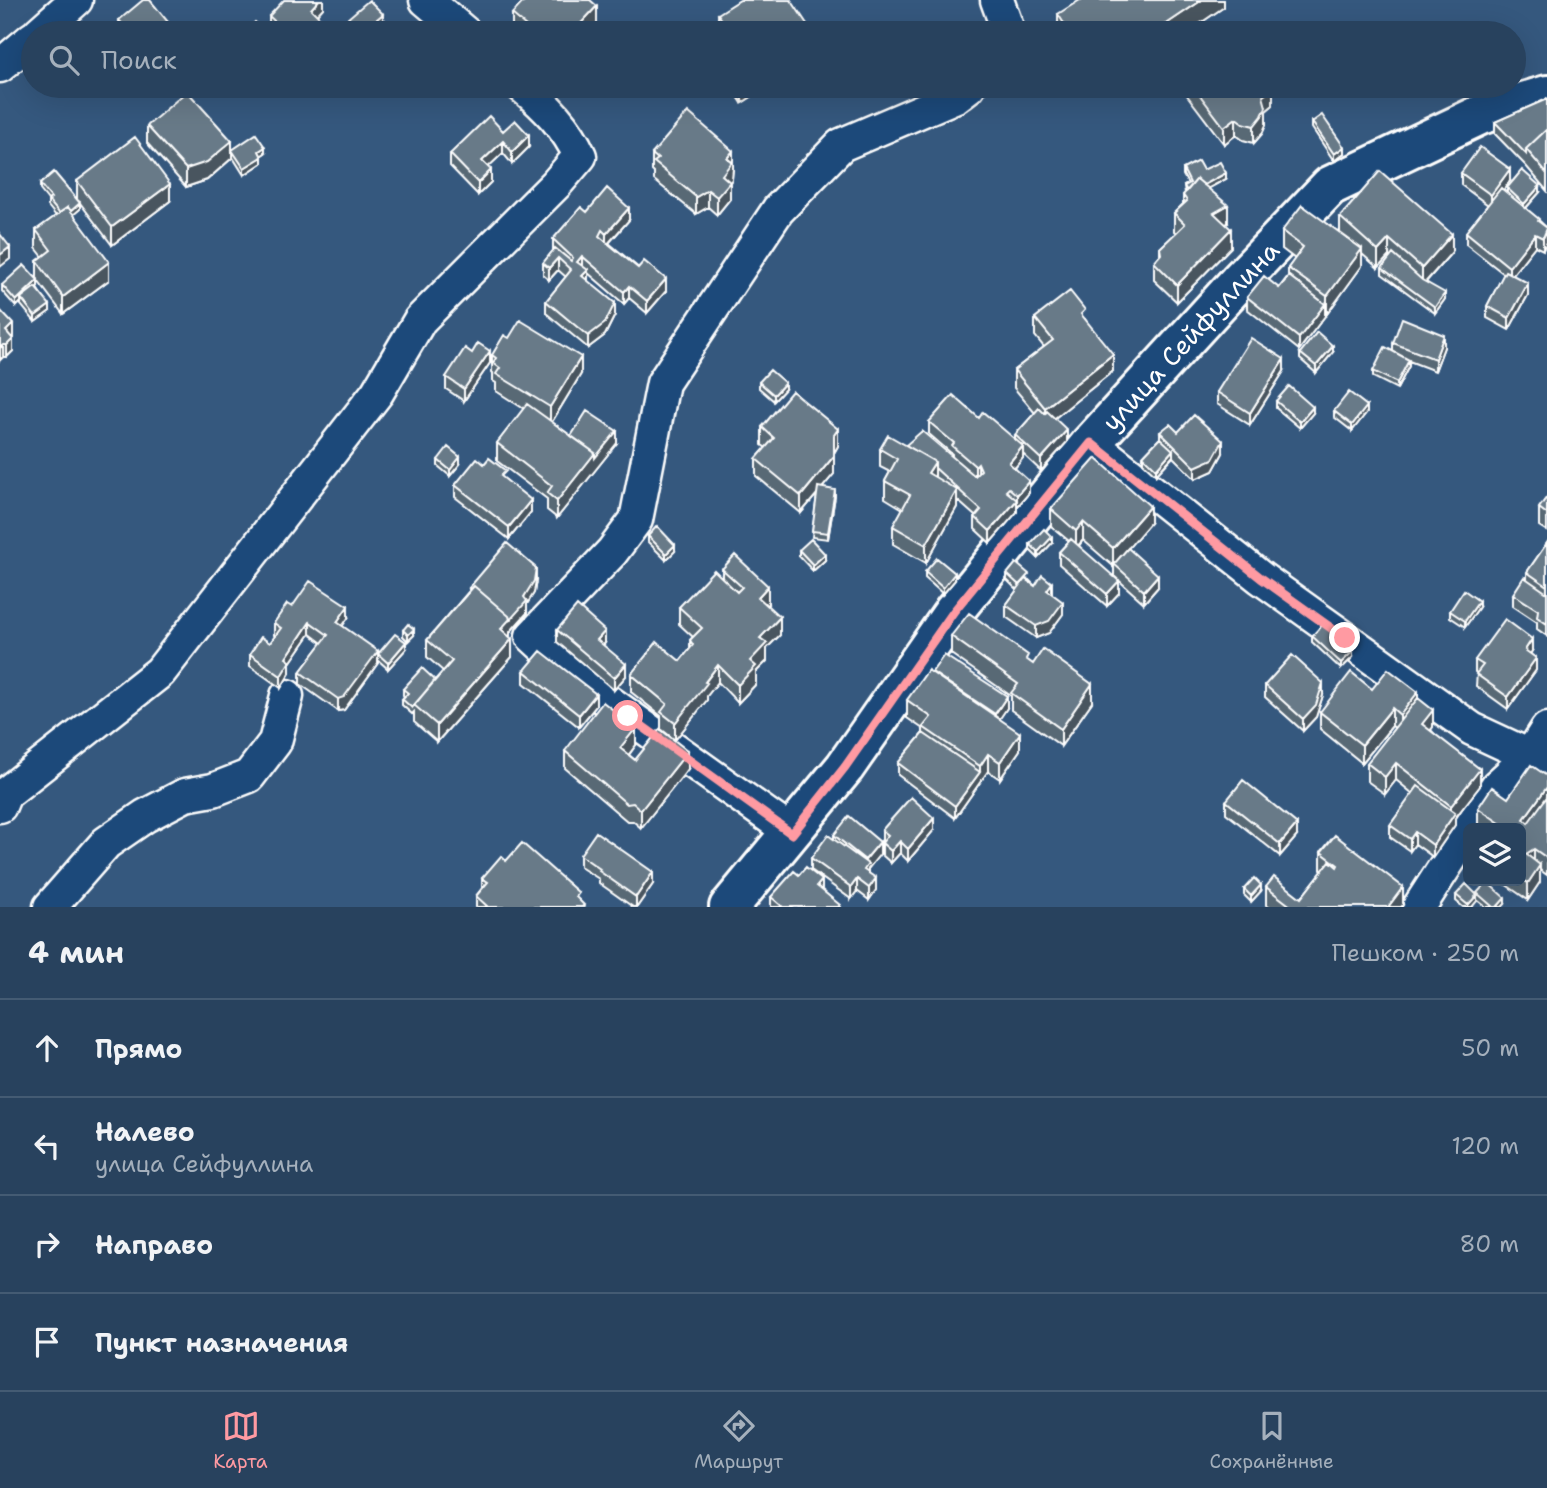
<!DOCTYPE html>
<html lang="ru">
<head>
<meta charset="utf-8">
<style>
	body { margin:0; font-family:"Shantell Sans",sans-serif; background:#304964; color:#f1f3f6 }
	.controls { position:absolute; right:21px; bottom:21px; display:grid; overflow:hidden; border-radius:10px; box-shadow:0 7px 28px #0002 }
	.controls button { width:63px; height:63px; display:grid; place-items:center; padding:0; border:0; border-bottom:2px solid #445b73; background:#28425e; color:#f1f3f6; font:35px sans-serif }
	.stop { position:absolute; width:21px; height:21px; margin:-16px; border:5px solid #ff9aa2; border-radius:50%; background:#fff }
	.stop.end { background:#ff9aa2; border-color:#fff; box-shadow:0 2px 7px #0008 }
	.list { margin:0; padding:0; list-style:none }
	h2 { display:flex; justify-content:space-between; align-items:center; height:91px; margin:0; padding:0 28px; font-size:30px }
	h2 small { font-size:23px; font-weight:400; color:#a5b0bc }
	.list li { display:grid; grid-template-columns:46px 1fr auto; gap:21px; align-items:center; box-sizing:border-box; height:98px; padding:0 28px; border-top:2px solid #445b73 }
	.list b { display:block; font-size:26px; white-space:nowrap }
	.list p { margin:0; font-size:23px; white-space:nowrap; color:#a5b0bc }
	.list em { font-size:23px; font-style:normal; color:#a5b0bc }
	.icon { flex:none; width:38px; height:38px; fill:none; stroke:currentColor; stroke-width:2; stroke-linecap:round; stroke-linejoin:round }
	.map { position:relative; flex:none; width:1547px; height:907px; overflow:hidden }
	.search { position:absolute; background:#28425e; box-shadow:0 7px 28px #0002; left:21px; right:21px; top:21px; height:77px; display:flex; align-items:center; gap:18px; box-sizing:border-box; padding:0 24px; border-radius:38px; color:#a5b0bc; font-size:26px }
	.sheet { height:483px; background:#28425e }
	nav { display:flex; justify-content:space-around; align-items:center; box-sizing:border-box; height:98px; border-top:2px solid #445b73; background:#28425e; font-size:19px; color:#a5b0bc }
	nav a { display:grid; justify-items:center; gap:4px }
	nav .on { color:#ff9aa2 }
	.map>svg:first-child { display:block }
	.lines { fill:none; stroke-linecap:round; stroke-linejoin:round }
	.minor-casing { stroke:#fff; stroke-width:37 }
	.tertiary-casing { stroke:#fff; stroke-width:44 }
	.minor { stroke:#1f4a7a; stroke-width:32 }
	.tertiary { stroke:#1f4a7a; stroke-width:38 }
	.wall { fill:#596975; stroke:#fff; stroke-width:2 }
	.shaded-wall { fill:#48555f; stroke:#fff; stroke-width:2 }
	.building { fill:#677a88; stroke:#fff; stroke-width:2 }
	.route { stroke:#ff9aa2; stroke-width:9 }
	.labels { text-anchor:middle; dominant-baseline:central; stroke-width:6; stroke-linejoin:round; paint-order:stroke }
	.street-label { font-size:26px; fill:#fff; stroke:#1f4a7a }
</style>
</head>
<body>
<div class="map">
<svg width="1547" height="907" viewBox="0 0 1547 907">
	<rect width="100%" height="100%" fill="#35587e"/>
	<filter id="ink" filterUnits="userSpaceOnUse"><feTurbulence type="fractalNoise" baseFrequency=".0143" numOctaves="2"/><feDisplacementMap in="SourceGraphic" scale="14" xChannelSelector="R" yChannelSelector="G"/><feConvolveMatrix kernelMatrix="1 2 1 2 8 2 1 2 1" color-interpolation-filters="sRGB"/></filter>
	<g filter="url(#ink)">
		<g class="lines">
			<!-- minor casing -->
			<g class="minor-casing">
				<path id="minor" d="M426 0 465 33
					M997 0 1009 33
					M39 33 76 0
					M0 66 33 38
					M1091 443 1261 578 1472 729 1530 756 1547 778
					M0 806 5 794 160 672 377 393 420 320 556 184 580 156C567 127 546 106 522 86
					M1470 828 1497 786 1530 756 1547 729
					M792 833 584 684 532 636 612 552 636 520 663 383 778 210 841 145 956 96 969 86
					M50 907 106 843 145 816 185 795 213 790 249 776 275 742 287 696
					M1419 907 1468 831"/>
			</g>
			<!-- tertiary casing -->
			<g class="tertiary-casing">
				<g id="tertiary">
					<path id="s1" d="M729 907 845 767 954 611 1091 443 1238 282 1330 186 1480 115 1547 95"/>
				</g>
			</g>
			<!-- minor -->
			<use href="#minor" class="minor"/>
			<!-- tertiary -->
			<use href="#tertiary" class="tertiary"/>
		</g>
		<!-- wall -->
		<path class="wall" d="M323 0V8L317 15 321 31 318 33H274L269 28V16Z
			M520 0H590L597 23 588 33H515L512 31V14L523 2Z
			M1224 0V7L1186 33H1058V14Z
			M718 14 813 33H719L718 32Z
			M119 20 177 33H120L119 32Z
			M383 20 367 33H342L340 31V25Z
			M731 86H768L742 103Z
			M1180 86H1271L1273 105 1266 111V125L1262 134 1254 143 1243 140 1236 135 1224 144Z
			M1547 99V191L1526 166 1495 134V122Z
			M1312 122 1344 153 1334 161 1312 128Z
			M147 126 232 158 207 180 186 187 147 143Z
			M503 131 529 147 512 164 503 153 488 167 491 182 478 195 450 166V154Z
			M232 150 265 153 262 155V163L244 175 232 156Z
			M652 154 733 168 732 179 730 182V199L717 215 708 207 696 214 654 180V173L652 171Z
			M1183 169 1203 170 1226 179 1208 189 1228 223 1225 224 1231 247 1177 302 1154 280V262L1160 255V248L1176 233 1174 231V213L1183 204V195L1185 193 1184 186 1188 184 1183 175Z
			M1461 173 1510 181 1503 190 1507 193V188L1540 192 1526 208 1547 228 1543 250 1535 246 1512 275 1528 295 1509 330 1487 318V306L1504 274 1466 244V232L1488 205 1461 185Z
			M77 181 170 201 112 245 80 203V209L73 214 109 280 63 314 38 281V286L37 288 50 311 35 322 21 305V302L16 307 2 291V285L37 279V261L43 257 36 248V230L56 216 48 206V200L40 190V184L77 199Z
			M587 212 629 220 609 243 666 291 647 313 629 298 624 304 588 273V281L615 315 605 335 588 348 546 313V301L566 277 558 270 549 280 543 275V263L553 251V239Z
			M1340 217 1452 252 1426 282 1445 299 1435 313 1382 274V268L1390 258 1389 256 1378 268 1362 254V266L1327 314 1325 312V316L1299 350 1247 309V297L1279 288 1288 276V268L1295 259 1282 249V231L1340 233Z
			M0 310 13 336 12 337 13 351 7 357H3L0 360Z
			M1035 318 1085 319 1113 371 1055 418 1067 442 1041 471 1023 454V458L1015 468 1029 493 1017 507V512L990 543 975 529V516L957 500V507L926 563 893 544V526L903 509 885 498V481L890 472 880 467V449L906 445 952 456V454L929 434V422L979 418 1015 439V435L1035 413 1014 388V370L1044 347 1035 336Z
			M1393 343 1444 347 1435 371 1409 361V366L1397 389 1373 377V371L1393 352Z
			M1333 352 1316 373 1300 359V353Z
			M492 355 581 374 552 422 571 436 617 443 557 518 547 510V499L497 461V443L524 409 496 391V383L493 381V373L492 372Z
			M490 363 464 401 446 389V377Z
			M1284 371 1250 425 1217 404V392Z
			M759 382 785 389 774 401 759 388Z
			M1276 401 1313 413 1300 428 1276 408Z
			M1334 411 1367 412 1352 431 1334 417Z
			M762 427 838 446 834 453V474L822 488 835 496 828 539 812 537 817 494 801 513 756 476V459L766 448 762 445Z
			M1160 432H1178L1223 453 1213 471 1195 479 1173 457 1156 475 1143 463V456L1160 438Z
			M438 460 460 464 450 476 438 466Z
			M506 480 531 512 509 539 455 497V485Z
			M1547 497V531L1539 526V508Z
			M1051 509 1150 523 1126 550 1158 587 1144 603 1114 576V564L1113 566 1083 540 1079 546 1119 593 1107 606 1059 564V552L1069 541 1051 526Z
			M648 536 675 551 666 560 648 542Z
			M1052 543 1038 558 1030 550V544Z
			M1547 543V636L1537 629V622L1513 606V594L1527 579V572Z
			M799 550 825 560 813 571 799 556Z
			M722 569 768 604 767 605 780 635 767 648V661L756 672V684L738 703 718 682 707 696V700L675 740 661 729V716L631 692V674L680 661 690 648V640L693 637 679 624V607L722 578Z
			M925 572 955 580 943 594 925 578Z
			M1007 574 1029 580 1035 586 1052 594 1063 614 1049 633 1036 638 1006 617V605L1017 590 1007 580Z
			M536 580 534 593 527 604V613L510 632 509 637 512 657 437 742 414 722V712L412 714 402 705V699L404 697 403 695V689L435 680 443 671 427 657V640L469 591V588Z
			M1479 607 1465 627 1450 617V611Z
			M348 618 342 626 378 663 344 710 338 711 300 684V672L322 643 310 634 290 663V673L281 688 250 666V654L270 643 275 636 274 635V623Z
			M403 630 414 635 408 641 403 636Z
			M557 630 605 643 603 645 626 676 614 690 557 642Z
			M951 636 1028 661 1092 702 1061 746 1011 710V696L951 654Z
			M1312 636 1353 657 1341 669 1312 642Z
			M406 649 388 669 378 660V654Z
			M1532 651 1530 654 1536 670 1508 709 1476 686 1477 673 1475 672V660Z
			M524 671 596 706 579 727 524 683Z
			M932 672 1007 708 999 719 1020 750 1000 779 988 771 955 818 898 775V763L923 733V729L907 718V700Z
			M1265 685 1323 695 1316 717 1303 731 1265 697Z
			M1372 689 1418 698 1433 727 1431 730 1480 786 1455 818V825L1433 857 1415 844 1410 851 1390 837V825L1413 794 1396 780 1385 794 1367 781V763L1395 728 1392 726 1362 763 1320 729V712Z
			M636 745 629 755 635 760 688 769 641 828 633 821H627L565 768V751Z
			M1547 776V875L1540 870V882L1528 900 1502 882V881H1521V828H1482L1478 825V808L1508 798Z
			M1226 801 1297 836 1280 856 1226 813Z
			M882 830H934L908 861 900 853 891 863 882 855Z
			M834 835 880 854 868 869V873L876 890 869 900 857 891 851 899 811 870V858L834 839Z
			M1321 852 1403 905 1401 907H1269L1266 905V887L1301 898 1323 871 1321 870Z
			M580 855 653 884 637 907H633L599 883V879L580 867Z
			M506 861 579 900 584 907H476V896L482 888V878Z
			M799 875 822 890 840 907H771V897Z
			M1244 889 1261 891 1251 902 1244 895Z
			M1477 894 1505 904 1502 907H1486L1477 900 1472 907H1463L1456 901V895Z"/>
		<!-- shaded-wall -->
		<path class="shaded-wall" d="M319 0H323V8L311 21V9Z
			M1202 0H1224V7L1186 33H1153Z
			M597 6V23L588 33H572Z
			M383 14V20L367 33H360Z
			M321 19V31L318 33H307Z
			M742 86H768L742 103Z
			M1273 88V105L1266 111V125L1262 134 1254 143V126L1263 96Z
			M1236 118V135L1224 144V127Z
			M529 135V147L512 164V152Z
			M232 141V158L207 180 186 187V169Z
			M503 141V153L482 173V161Z
			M265 147V153L259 157V151Z
			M1344 147V153L1334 161V154Z
			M733 151V168L732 179 730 182V199L717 215V197L722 175 727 158Z
			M262 157V163L244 175V168Z
			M1510 169V181L1491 207V195Z
			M491 170V182L478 195V183Z
			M1226 173V179L1188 199V193Z
			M170 184V201L112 245V227Z
			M1540 186V192L1524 210V204Z
			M708 190V207L696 214V197Z
			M80 203V209L63 224V218Z
			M1228 205V223L1214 230V213Z
			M629 208V220L606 246V234Z
			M1231 229V247L1177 302V285Z
			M1547 230V242L1543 250V238Z
			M1452 234V252L1422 286V268Z
			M1535 234V246L1509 279V267Z
			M1389 239V256L1378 268V251Z
			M10 247V259L0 267V255Z
			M1362 249V266L1327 314V296Z
			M582 256V268L577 262Z
			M558 258V270L549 280V268Z
			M109 262V280L63 314V297Z
			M588 270V282L582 276Z
			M666 279V291L647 313V301Z
			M38 280V286L23 301 21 298V302L16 307V301Z
			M1528 283V295L1509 330V318Z
			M629 286V298L624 304V292Z
			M1445 293V299L1435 313V307Z
			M615 303V315L605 335 588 348V336Z
			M1325 304V316L1299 350V338Z
			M50 305V311L35 322V316Z
			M13 324V336L6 343V331Z
			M1444 335V347L1435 371V359Z
			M13 339V351L7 357V345Z
			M3 345V357L0 360V348Z
			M1333 346V352L1316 373V366Z
			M490 351V363L464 401V389Z
			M1113 354V371L1045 426V408Z
			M581 357V374L550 425V407Z
			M1284 359V371L1250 425V413Z
			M1409 360V366L1397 389V383Z
			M785 383V389L774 401V395Z
			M1367 406V412L1352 431V425Z
			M1313 407V413L1300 428V422Z
			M838 429V446L834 453V435Z
			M1067 430V442L1041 471V459Z
			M617 431V443L557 518V501L595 453Z
			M1223 441V453L1213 471 1195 479V467Z
			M1023 446V458L1009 475V463Z
			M1173 450V456L1156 475V469Z
			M834 456V474L801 513V496Z
			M460 457V464L450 476V470Z
			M935 462V480L928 473Z
			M978 463V475L975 478V466Z
			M1029 481V493L1017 507V495Z
			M835 490V496L828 539V533Z
			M957 490V507L926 563V545Z
			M531 500V512L509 539V527Z
			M1017 500V512L990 543V531Z
			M1150 506V523L1113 566V548Z
			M1083 522V540L1076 548V531Z
			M1052 537V543L1038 558V552Z
			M675 545V551L666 560V554Z
			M825 554V560L813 571V565Z
			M536 568V580L534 593 527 604V613L510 632V636L501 647V629L524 597Z
			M955 573V580L943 594V588Z
			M1158 575V587L1144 603V591Z
			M1119 581V593L1107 606V594Z
			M1052 583V595L1047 590Z
			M768 586V604L758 614V597Z
			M1479 601V607L1465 627V621Z
			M1063 602V614L1049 633 1036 638V626Z
			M348 606V618L337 634V622Z
			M780 617V635L767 648V661L756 672V684L738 703V685L760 638Z
			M310 622V634L290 663V673L281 688V676L286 658Z
			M414 629V635L408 641V635Z
			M605 631V643L597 652V640Z
			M512 639V657L437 742V725Z
			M1532 639V651L1525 662V650Z
			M406 642V649L388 669V663Z
			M378 651V663L344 710 338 711V699Z
			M1353 651V657L1341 669V663Z
			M1536 658V670L1508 709V697Z
			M626 664V676L614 690V678Z
			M718 665V682L707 696V700L675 740V723Z
			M1323 683V695L1316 717 1303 731V719Z
			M1092 684V702L1061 746V729Z
			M1418 692V710L1400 732V715Z
			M596 694V706L579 727V715Z
			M1007 696V708L995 726V714Z
			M1392 708V726L1362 763V745Z
			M1433 710V727L1422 741V724Z
			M636 728V745L620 766V748Z
			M1020 733V750L1000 779V762Z
			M688 751V769L641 828V810Z
			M988 754V771L955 818V806L980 772V766Z
			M1396 763V780L1385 794V777Z
			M1480 769V786L1455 818V825L1433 857V845L1451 819V806Z
			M1547 787V805L1524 837V819Z
			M934 818V830L908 861V849Z
			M1297 824V836L1280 856V844Z
			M1415 832V844L1410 851V839Z
			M900 841V853L891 863V851Z
			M880 842V854L868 869V876L864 870 865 860Z
			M1534 849V866L1526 854Z
			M1540 865V882L1528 900V883Z
			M653 872V884L637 907H636V897Z
			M876 878V890L869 900V888Z
			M857 879V891L851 899V887Z
			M822 880V892L817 886Z
			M1261 885V891L1251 902V896Z
			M1403 887V905L1401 907H1388Z
			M1477 895V901L1472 907H1468V905Z
			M1505 898V904L1502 907H1497Z"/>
		<!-- building -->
		<path class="building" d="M143 0H150L177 33H130L119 20Z
			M284 0H319L311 9 321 19 307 33H287L269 16Z
			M369 0 383 14 360 33H348L340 25Z
			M525 0H590L597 6 572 33H534L512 14Z
			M740 0H791L813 33H722L728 29 718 14Z
			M1080 0H1202L1153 33H1142L1139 30 1134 33H1070L1058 14Z
			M255 22 266 33H245Z
			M1193 86H1271L1273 88 1263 96 1266 107 1262 116 1254 126 1243 123 1236 118 1224 127Z
			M187 91 232 141 207 162 186 169 147 126Z
			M1547 99V129L1526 149V154L1495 122Z
			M688 112 733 151 727 158 732 162 722 175 730 182 717 197 708 190 696 197 654 162 658 159 652 154Z
			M1322 115 1344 147 1334 154 1312 122Z
			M489 116 503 131 515 120 529 135 512 152 503 141 482 161 491 170 478 183 450 154Z
			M1547 129V174L1526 149Z
			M256 134 265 147 259 151 262 157 244 168 232 150Z
			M135 137 170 184 112 227 77 181Z
			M1480 147 1510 169 1491 195 1461 173Z
			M1198 161 1203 170 1220 162 1226 173 1204 185 1197 179 1187 191 1184 186 1190 183 1183 169Z
			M1522 170 1540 186 1524 204 1507 188Z
			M1380 171 1452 234 1422 268 1389 239 1378 251 1340 217Z
			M54 172 80 203 71 211 68 207 59 213 48 200 51 198 40 184Z
			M1197 179 1228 205 1214 213 1231 229 1177 285 1154 262 1161 254 1160 248 1185 224 1174 213 1187 201 1183 195Z
			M607 188 629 208 606 234 602 230 599 236 638 268 644 261 666 279 647 301 629 286 624 292 582 256 577 262 588 270 582 276 615 303 605 323 588 336 546 301 571 270 558 258 549 268 543 263 555 248 571 261 573 258 553 239 581 207 587 212Z
			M1501 188 1539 219 1538 221 1547 228 1543 238 1535 234 1509 267 1466 232Z
			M1302 205 1362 249 1327 296 1288 268 1303 247 1282 231Z
			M68 207 109 262 63 297 37 261 51 250 36 230Z
			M0 234 10 247 0 255Z
			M1393 254 1422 280 1445 293 1435 307 1382 268Z
			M24 265 38 280 16 301 2 285Z
			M1505 271 1528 283 1509 318 1487 306Z
			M1264 276 1279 288 1289 276 1325 304 1299 338 1247 297Z
			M35 287 50 305 35 316 21 298Z
			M1070 291 1085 310 1081 314 1113 354 1045 408 1014 370 1053 340 1035 318Z
			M0 310 13 324 6 331 13 339 7 345H3L0 348Z
			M1402 318 1444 335 1435 359 1393 343Z
			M520 320 581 357 550 407 496 374 500 368 493 363 496 358 492 355 504 335 509 338Z
			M1317 332 1333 346 1316 366 1300 353Z
			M1251 338 1284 359 1250 413 1217 392Z
			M478 343 490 351 464 389 446 377 465 348 472 353Z
			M1385 347 1409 360 1397 383 1373 371Z
			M770 370 785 383 774 395 759 382Z
			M1289 386 1313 407 1300 422 1276 401Z
			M792 391 838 429 834 435V456L801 496 756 459 774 438 762 427Z
			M1349 392 1367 406 1352 425 1334 411Z
			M953 395 979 418 983 412 1023 446 1009 463 1029 481 1017 495 1009 488 1006 491 1017 500 990 531 975 517 981 510 935 468V462L906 445 922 431 975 476 981 470 978 463 975 466 952 446 954 443 929 422Z
			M527 404 595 453 557 501 547 493 552 486 497 443Z
			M1039 408 1045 414 1047 411 1067 430 1041 459 1015 435Z
			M587 411 617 431 595 458V453L571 436Z
			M1194 415 1223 441 1213 459 1195 467 1160 432 1170 424 1178 432Z
			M888 435 935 462 928 473 957 490 926 545 893 526 910 495 885 481 897 459 880 449Z
			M1160 438 1173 450 1156 469 1143 456Z
			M448 447 460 457 450 470 438 460Z
			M477 458 484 464 489 458 506 471 501 476 531 500 509 527 455 485Z
			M1096 458 1150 506 1113 548 1083 522 1076 531 1051 509Z
			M818 487 835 490 828 533 812 531Z
			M1547 497V514L1539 508Z
			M657 526 675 545 666 554 648 536Z
			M1044 529 1052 537 1038 552 1030 544Z
			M811 539 825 554 813 565 799 550Z
			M1071 539 1119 581 1107 594 1059 552Z
			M507 543 536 568 534 581 524 597 527 601 510 620 509 616 474 586 471 589 469 588Z
			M1547 543V586L1527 572Z
			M1128 548 1158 575 1144 591 1114 564Z
			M735 555 768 586 758 597 780 617 760 638 767 643 750 661 756 666 738 685 718 665 705 682 707 683 675 723 661 712 667 704 631 674 657 642 680 661 693 645 690 640 702 628 679 607 714 570 737 592 742 587 722 569Z
			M937 558 955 573 943 588 925 572Z
			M1016 563 1029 574 1019 585 1007 574Z
			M1042 575 1052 583 1047 590 1063 602 1049 621 1036 626 1006 605 1025 579 1035 586Z
			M1524 577 1547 593V624L1537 617 1538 610 1513 594Z
			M310 581 348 606 337 622 378 651 344 697 338 699 300 672 328 635 310 622 286 658 290 661 281 676 250 654 261 637 270 643 281 628 274 623 287 604 292 607Z
			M474 586 509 616 510 619 501 629 512 639 437 725 414 705 452 661 427 640Z
			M1464 590 1479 601 1465 621 1450 611Z
			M577 606 605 631 597 640 626 664 614 678 557 630Z
			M969 613 1028 655 1026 659 1033 664 1043 649 1092 684 1061 729 1011 693 1018 684 951 636Z
			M1505 619 1532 639 1525 650 1536 658 1508 697 1476 674 1483 665 1475 660Z
			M408 624 414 629 408 635 403 630Z
			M1323 624 1353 651 1341 663 1312 636Z
			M395 634 406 642 388 663 378 654Z
			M541 651 596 694 579 715 524 671Z
			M944 655 1007 696 995 714 932 672Z
			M1292 655 1323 683 1316 705 1303 719 1265 685Z
			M422 668 435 680 412 708 402 699 408 693 403 689Z
			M1388 669 1418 692 1400 715 1392 708 1362 745 1320 712 1351 672 1372 689Z
			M928 670 1020 733 1000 762 988 754 980 766 923 727 931 717 907 700Z
			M1418 698 1433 710 1422 724 1480 769 1451 806 1396 763 1385 777 1367 763Z
			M603 702 636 728 620 748 635 760 660 729 688 751 641 810 633 803 627 804 565 751Z
			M923 733 980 772 955 806 898 763Z
			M1531 765 1547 776V787L1524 819 1528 823 1546 798 1547 799V858L1534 849 1526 854 1540 865 1528 883 1521 878V828H1507L1478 808 1492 787 1508 798Z
			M1243 780 1297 824 1280 844 1226 801Z
			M1418 786 1455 813 1433 845 1415 832 1410 839 1390 825Z
			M911 797 934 818 908 849 900 841 891 851 882 843 888 835 882 830Z
			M849 816 880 842 865 860 834 835Z
			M596 832 653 872 636 897 599 871 600 869 580 855Z
			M828 835 868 864 864 870 876 878 869 888 857 879 851 887 811 858Z
			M1335 835 1403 887 1388 907H1292L1266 887 1274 877 1301 898 1330 861 1337 867 1338 865 1321 852Z
			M522 843 579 893 576 897 584 905 582 907H488L476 896 488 882 482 878 501 856 506 861Z
			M806 867 822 880 817 886 840 905 838 907H783L771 897 794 871 799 875Z
			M1254 878 1261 885 1251 896 1244 889Z
			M1487 882 1505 898 1497 907H1493L1477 893Z
			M1466 884 1477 895 1468 905 1456 895Z"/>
	</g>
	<g class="lines" filter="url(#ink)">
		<!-- route -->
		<path class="route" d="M628 716 792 834 845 767 954 611 1091 443 1261 578 1345 638"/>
	</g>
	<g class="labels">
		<!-- street labels -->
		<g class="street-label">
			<text stroke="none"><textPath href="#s1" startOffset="735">улица Сейфуллина</textPath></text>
		</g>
	</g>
</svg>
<div class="controls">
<button><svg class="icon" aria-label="layers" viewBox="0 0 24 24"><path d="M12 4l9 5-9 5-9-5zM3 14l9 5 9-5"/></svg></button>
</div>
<div class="stop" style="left:628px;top:716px"></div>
<div class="stop end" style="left:1345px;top:638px"></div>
<div class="search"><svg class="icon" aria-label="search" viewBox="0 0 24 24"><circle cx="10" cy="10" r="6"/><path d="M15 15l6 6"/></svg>Поиск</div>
</div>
<section class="sheet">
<h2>4 мин<small>Пешком · 250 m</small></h2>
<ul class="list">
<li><svg class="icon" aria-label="ahead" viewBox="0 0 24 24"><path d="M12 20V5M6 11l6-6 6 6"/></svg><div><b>Прямо</b></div><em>50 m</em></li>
<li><svg class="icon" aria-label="left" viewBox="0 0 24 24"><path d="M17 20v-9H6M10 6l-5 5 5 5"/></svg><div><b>Налево</b><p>улица Сейфуллина</p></div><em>120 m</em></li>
<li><svg class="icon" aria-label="right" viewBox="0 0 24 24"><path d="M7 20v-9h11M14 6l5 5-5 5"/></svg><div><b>Направо</b></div><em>80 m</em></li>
<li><svg class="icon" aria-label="arrive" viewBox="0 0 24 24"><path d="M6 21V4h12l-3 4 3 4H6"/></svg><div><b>Пункт назначения</b></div></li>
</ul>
</section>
<nav>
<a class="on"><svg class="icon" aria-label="map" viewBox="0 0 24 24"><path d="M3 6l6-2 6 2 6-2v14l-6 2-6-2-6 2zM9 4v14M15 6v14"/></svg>Карта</a>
<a><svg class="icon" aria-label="directions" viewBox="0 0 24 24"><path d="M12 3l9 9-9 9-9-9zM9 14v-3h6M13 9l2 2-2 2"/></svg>Маршрут</a>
<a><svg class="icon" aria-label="saved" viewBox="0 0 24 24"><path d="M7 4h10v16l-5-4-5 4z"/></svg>Сохранённые</a>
</nav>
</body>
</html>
